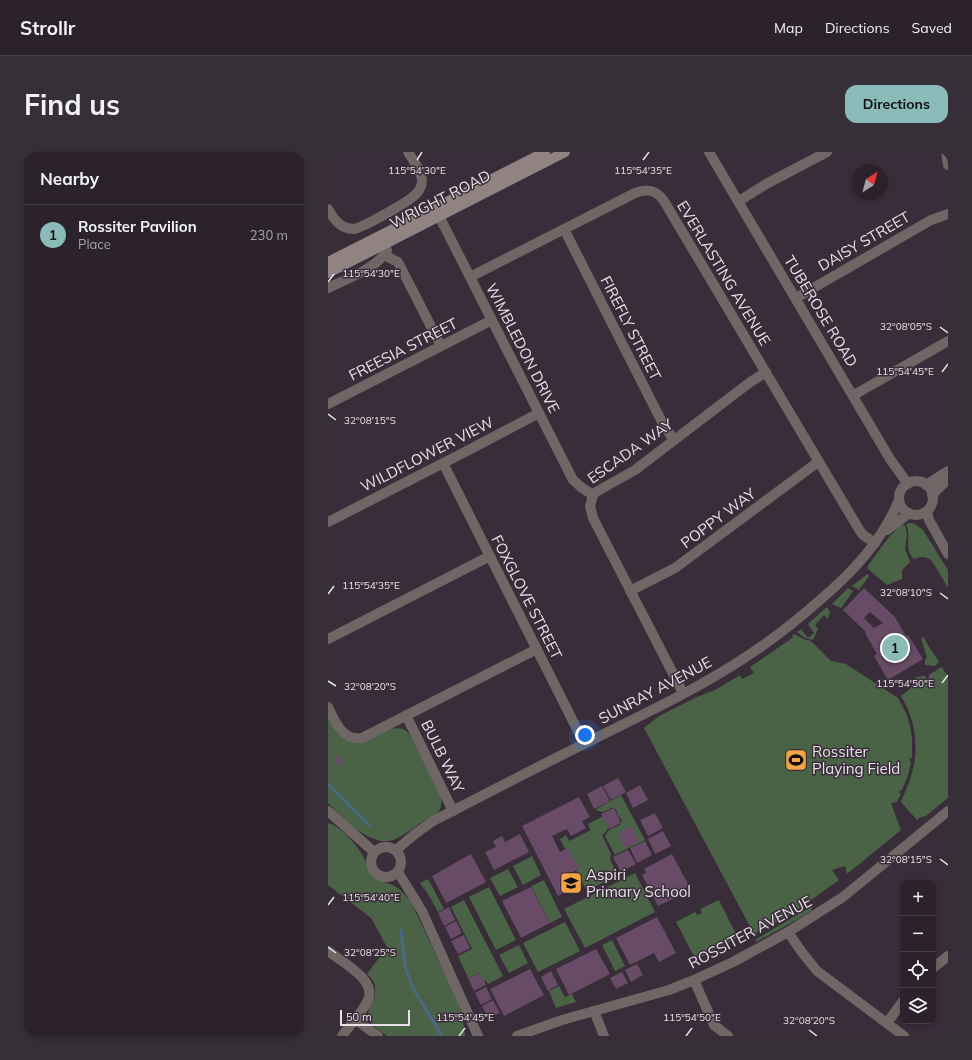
<!DOCTYPE html>
<html lang="en">
<head>
<meta charset="utf-8">
<style>
	body { margin:0; font-family:Mulish,sans-serif; background:#372f37; color:#f1f3f6 }
	.controls { position:absolute; right:12px; bottom:12px; display:grid; overflow:hidden; border-radius:8px; box-shadow:0 2px 6px #0003 }
	.controls button { width:36px; height:36px; display:grid; place-items:center; padding:0; border:0; border-bottom:1px solid #473f47; background:#2b222b; color:#f1f3f6; font:20px sans-serif }
	.compass { position:absolute; left:524px; top:12px; width:36px; height:36px; border-radius:50%; background:#2b222b; box-shadow:0 2px 6px #0003; rotate:36deg }
	.scale { position:absolute; left:12px; bottom:10px; width:70px; box-sizing:border-box; padding-left:4px; border:2px solid #e9e1e9; border-top:0; font-size:11px; line-height:14px; white-space:nowrap; color:#e9e1e9; -webkit-text-stroke:3px #392d39; paint-order:stroke }
	.you { position:absolute; left:257px; top:583px; width:14px; height:14px; margin:-10px; border:3px solid #fff; border-radius:50%; background:#1a73e8; box-shadow:0 0 0 6px #1a73e833 }
	.badge { display:grid; place-items:center; width:26px; height:26px; border-radius:50%; background:#8bbbb9; color:#111; font-size:13px; font-weight:700 }
	.pin { position:absolute; translate:-50% -50%; border:2px solid #fff; box-shadow:0 1px 4px #0006 }
	.list { margin:0; padding:0; list-style:none }
	h2 { display:flex; justify-content:space-between; align-items:center; height:52px; margin:0; padding:0 16px; font-size:17px }
	h2 small { font-size:13px; font-weight:400; color:#a6a4a9 }
	.list li { display:grid; grid-template-columns:26px 1fr auto; gap:12px; align-items:center; box-sizing:border-box; height:60px; padding:0 16px; border-top:1px solid #473f47 }
	.list b { display:block; font-size:15px; white-space:nowrap }
	.list p { margin:0; font-size:13px; white-space:nowrap; color:#a6a4a9 }
	.list em { font-size:13px; font-style:normal; color:#a6a4a9 }
	.icon { flex:none; width:22px; height:22px; fill:none; stroke:currentColor; stroke-width:2; stroke-linecap:round; stroke-linejoin:round }
	.map { position:relative; flex:none; width:620px; height:884px; overflow:hidden; border-radius:12px }
	header { display:flex; align-items:center; gap:24px; box-sizing:border-box; height:56px; padding:0 20px; background:#2b222b; border-bottom:1px solid #473f47 }
	header strong { font-size:19px }
	nav { display:flex; gap:22px; margin-inline-start:auto; font-size:14px }
	.intro { display:flex; align-items:center; justify-content:space-between; box-sizing:border-box; height:96px; padding:0 24px }
	h1 { margin:0; font-size:28px }
	.button { padding:10px 18px; border-radius:12px; background:#8bbbb9; color:#111; font-size:14px; font-weight:700 }
	main { display:flex; gap:24px; padding:0 24px }
	aside { flex:1; background:#2b222b; border-radius:12px; box-shadow:0 2px 6px #0003 }
	.map>svg:first-child { display:block }
	.green { fill:#4a6246 }
	.lines { fill:none; stroke-linecap:round; stroke-linejoin:round }
	.stream { stroke:#496984; stroke-width:3 }
	.building { fill:#674b67; fill-rule:evenodd }
	.minor { stroke:#706666; stroke-width:10 }
	.tertiary { stroke:#706666; stroke-width:10 }
	.secondary { stroke:#928383; stroke-width:10 }
	.ticks { fill:none; stroke:#e9e1e9; stroke-width:1.5 }
	.labels { text-anchor:middle; dominant-baseline:central; stroke-width:3; stroke-linejoin:round; paint-order:stroke }
	.street-label { font-size:15px; fill:#e9e1e9; stroke:#392d39 }
	.poi-label { font-size:15px; fill:#e9e1e9; stroke:#392d39; text-anchor:start }
	.ticks-label { font-size:10px; text-anchor:middle; fill:#e9e1e9; stroke:#392d39; stroke-width:3; stroke-linejoin:round; paint-order:stroke }
</style>
</head>
<body>
<header>
<strong>Strollr</strong>
<nav><a>Map</a><a>Directions</a><a>Saved</a></nav>
</header>
<div class="intro"><h1>Find us</h1><a class="button">Directions</a></div>
<main>
<aside>
<h2>Nearby<small></small></h2>
<ul class="list">
<li><span class="badge">1</span><div><b>Rossiter Pavilion</b><p>Place</p></div><em>230 m</em></li>
</ul>
</aside>
<div class="map">
<svg width="620" height="884" viewBox="0 0 620 884">
	<rect width="100%" height="100%" fill="#392d39"/>
	<!-- green -->
	<path class="green" d="M582 371 587 372 595 378 620 418V436L604 409C598 404 593 404 586 407 575 397 584 384 578 372Z
		M573 373H577L579 382 577 397 582 410 574 418V427L559 433 539 416 541 412 561 385Z
		M538 423 540 422 541 424 531 438 524 434Z
		M520 436 525 439 514 455 513 456 504 452Z
		M499 455 502 460 500 467 496 463 487 473 490 477 485 488 477 486 469 480 473 477 480 486 486 481 480 472Z
		M466 482 476 487 483 489 503 509 518 512 570 546 578 561 582 573 584 586V606H582V609L583 610 580 624 574 638H573L571 640 573 642 569 650 563 651 573 678 519 722 517 714 504 718 511 728 462 763 426 782 316 576 331 564 369 545 389 537 412 523 414 527 426 521 422 515 460 489 465 485 464 483Z
		M596 485C599 494 606 501 611 510L607 514 597 513V507L599 506 593 486Z
		M614 515 620 525V646L598 664 591 666 589 668 574 651 573 649C591 613 594 580 573 544L583 536 588 525 597 524 600 527 599 533 605 527 602 525 601 526V523L607 519 608 520V518Z
		M0 564 9 581 17 588C29 585 65 573 75 577 78 578 80 581 82 583L113 642C114 649 114 655 110 660 106 665 100 667 94 670 83 677 67 692 53 689 31 684 15 666 0 651Z
		M293 643 317 688 287 703 277 684 281 678 292 673 294 668 290 664 288 657 284 656 275 660 267 658Z
		M275 664 281 674 278 680 274 683 283 702 282 707 290 723 259 739 232 687 238 683 241 689 263 678 260 672Z
		M0 671C11 673 28 692 34 702 38 709 40 718 45 724 51 729 58 730 65 733 72 737 78 744 83 750L127 843 134 861 137 884H59L42 871 40 867V862L41 856 47 844V833L44 827 39 822 59 795 43 766 0 733Z
		M204 704 213 723 195 733 185 714Z
		M180 717 190 735 172 744 162 726Z
		M307 721 327 760 257 796 236 757Z
		M100 727 116 757 110 760 100 742 92 731Z
		M216 728 234 765 222 771 203 734Z
		M161 735 188 788 168 798 141 745Z
		M136 748 175 824 160 832 158 829H156L151 821 140 826 130 804 144 797 123 755Z
		M391 748 410 786 391 795 390 792 385 794 387 798 368 808 348 770 367 760 369 763 374 761 372 757Z
		M484 754 483 759C465 770 447 780 428 790L427 789 430 786Z
		M237 770 252 799 210 820 195 791Z
		M284 788 297 814 287 819 274 793Z
		M191 793 200 811 181 821 171 803Z
		M231 834 237 845 244 842 248 850 228 856 221 839Z"/>
	<g class="lines">
		<!-- stream -->
		<path class="stream" d="M0 632 41 673
			M73 778 77 815 85 836 114 884"/>
	</g>
	<!-- building -->
	<path class="building" d="M536 436 567 465 578 484 580 483 595 507 560 528 546 504 549 502 537 481 538 480 515 458ZM542 460 555 471 546 476 536 466Z
		M602 524 605 527 599 533 596 530Z
		M11 603 16 611 10 614 6 606Z
		M290 626 298 640 283 648 275 634Z
		M312 633 320 648 305 656 298 641Z
		M274 634 282 649 266 657 259 642Z
		M251 645 262 665 254 669 258 676 243 684 239 677 224 684 232 700 240 696 251 717 243 721 250 734 230 744 194 674Z
		M286 656 293 671 281 677 273 662Z
		M327 661 335 676 320 684 312 668Z
		M303 674 311 689 297 696 290 681Z
		M335 679 343 694 327 702 320 687Z
		M192 682 201 700 166 718 157 700 168 695 165 689 174 684 177 690Z
		M317 689 324 703 309 711 302 696Z
		M300 698 308 712 293 720 285 705Z
		M143 702 158 730 118 751 104 724Z
		M344 702 361 734 355 737 357 741 330 754 314 723 318 721 316 717Z
		M203 735 222 771 193 786 174 749Z
		M121 755 127 768 116 774 110 761Z
		M329 765 348 801 331 810 326 801 302 813 288 786Z
		M128 769 134 781 123 787 117 775Z
		M136 783 142 796 130 802 123 789Z
		M268 797 282 822 241 843 228 817Z
		M309 812 315 823 303 830 297 818Z
		M202 817 216 843 176 864 162 837Z
		M223 819 230 833 220 839 213 825Z
		M294 820 300 831 288 837 282 826Z
		M152 821 158 833 146 839 140 826Z
		M158 835 164 847 153 853 147 841Z
		M165 848 172 861 160 866 154 854Z"/>
	<g class="lines">
		<!-- minor -->
		<path class="minor" d="M618 0 620 13
			M411 49 440 31 499 0
			M0 57C6 68 13 77 26 77 36 75 82 49 88 42 92 38 94 33 94 28 93 18 85 8 80 0
			M108 58 245 328 253 335 265 343
			M236 77 334 270 345 287
			M56 103 70 110 113 194
			M142 125 307 41C319 36 328 38 336 49L532 379 535 383 547 391
			M0 136C18 127 50 116 59 98
			M468 146 603 68 620 62
			M526 243 620 189
			M0 252 164 168
			M115 311 256 591
			M0 370 135 301 211 261
			M302 439 347 416 490 310
			M0 487 162 404
			M355 541 265 366 262 354 265 343 268 340 307 318 421 231 438 220
			M0 555C7 569 14 589 34 586L209 497
			M78 563 125 659
			M460 780 473 799 489 819 576 884
			M0 799C14 810 49 828 40 848 34 861 22 873 14 884
			M605 816 620 804
			M366 828 386 873 400 884
			M266 859 276 884
			M27 867 50 884
			M559 871 575 849"/>
		<!-- tertiary -->
		<path class="tertiary" d="M381 0 562 307 580 332
			M571 346a17 17 0 1 1 34 0a17 17 0 1 1-34 0Z
			M598 333 620 319
			M604 343 620 327
			M599 359 601 368 620 402
			M559 378 581 361
			M0 659 46 700
			M43 710a15 15 0 1 1 30 0a15 15 0 1 1-30 0Z
			M68 698 87 682 105 669C156 643 207 616 258 591 309 565 362 541 410 510 439 492 466 471 492 448 525 420 554 389 571 348
			M70 720 94 759 150 884
			M189 884 234 868 341 838 366 828 405 810 460 780 515 745 620 659"/>
		<!-- secondary -->
		<path class="secondary" d="M0 110 217 0
			M0 121 237 0"/>
	</g>
	<!-- ticks -->
	<path class="ticks" d="M89 8 94 0M315 8 321 0M0 130 6 122M612 175 620 181M614 220 620 212M0 262 8 268M612 441 620 447M0 442 6 434M0 529 8 534M614 531 620 523M612 707 620 713M0 753 6 745M0 795 8 801M481 878 489 884M131 884 137 876M358 884 364 876"/>
	<!-- icons -->
	<defs>
		<g id="stadium-square" transform="scale(1.15)"><rect x="-9" y="-9" width="18" height="18" rx="4" fill="#f4a444" stroke="#392d39"/><path d="M0-5a6.5 5 0 1 0 0 10a6.5 5 0 1 0 0-10ZM-3.5-1.8h7v3.6h-7Z" fill="#111"/></g>
		<g id="school-square" transform="scale(1.15)"><rect x="-9" y="-9" width="18" height="18" rx="4" fill="#f4a444" stroke="#392d39"/><path d="M0-5L7-2L0 1L-7-2ZM-4 1L0 2.5L4 1V4Q0 6-4 4Z" fill="#111"/></g>
	</defs>
	<g fill-rule="evenodd">
		<use href="#stadium-square" x="468" y="608"/>
		<use href="#school-square" x="243" y="731"/>
	</g>
	<g class="labels">
		<!-- street labels -->
		<g class="street-label">
			<text transform="translate(112 47) rotate(-27)">WRIGHT ROAD</text>
			<text transform="translate(536 89) rotate(-30)">DAISY STREET</text>
			<text transform="translate(396 121) rotate(59)">EVERLASTING AVENUE</text>
			<text transform="translate(493 159) rotate(59)">TUBEROSE ROAD</text>
			<text transform="translate(303 176) rotate(63)">FIREFLY STREET</text>
			<text transform="translate(195 196) rotate(63)">WIMBLEDON DRIVE</text>
			<text transform="translate(75 197) rotate(-27)">FREESIA STREET</text>
			<text transform="translate(302 299) rotate(-35)">ESCADA WAY</text>
			<text transform="translate(99 302) rotate(-27)">WILDFLOWER VIEW</text>
			<text transform="translate(390 366) rotate(-37)">POPPY WAY</text>
			<text transform="translate(199 445) rotate(63)">FOXGLOVE STREET</text>
			<text transform="translate(327 538) rotate(-28)">SUNRAY AVENUE</text>
			<text transform="translate(115 604) rotate(64)">BULB WAY</text>
			<text transform="translate(422 780) rotate(-28)">ROSSITER AVENUE</text>
		</g>
		<!-- poi labels -->
		<g class="poi-label">
			<text x="484" y="599">Rossiter<tspan x="484" dy="17">Playing Field</tspan></text>
			<text x="258" y="722">Aspiri<tspan x="258" dy="17">Primary School</tspan></text>
		</g>
	</g>
	<g class="ticks-label">
		<text x="315" y="22">115°54'35"E</text>
		<text x="89" y="22">115°54'30"E</text>
		<text x="43" y="125">115°54'30"E</text>
		<text x="578" y="178">32°08'05"S</text>
		<text x="577" y="223">115°54'45"E</text>
		<text x="42" y="272">32°08'15"S</text>
		<text x="43" y="437">115°54'35"E</text>
		<text x="578" y="444">32°08'10"S</text>
		<text x="577" y="535">115°54'50"E</text>
		<text x="42" y="538">32°08'20"S</text>
		<text x="578" y="711">32°08'15"S</text>
		<text x="43" y="749">115°54'40"E</text>
		<text x="42" y="804">32°08'25"S</text>
		<text x="137" y="869">115°54'45"E</text>
		<text x="364" y="869">115°54'50"E</text>
		<text x="481" y="872">32°08'20"S</text>
	</g>
</svg>
<div class="controls">
<button>+</button>
<button>−</button>
<button><svg class="icon" aria-label="locate" viewBox="0 0 24 24"><circle cx="12" cy="12" r="6"/><path d="M12 2v4M12 18v4M2 12h4M18 12h4"/></svg></button>
<button><svg class="icon" aria-label="layers" viewBox="0 0 24 24"><path d="M12 4l9 5-9 5-9-5zM3 14l9 5 9-5"/></svg></button>
</div>
<svg class="compass" viewBox="-18 -18 36 36"><path d="M0-13l5 13h-10z" fill="#e53935"/><path d="M0 13l5-13h-10z" fill="#a6a4a9"/></svg>
<div class="scale">50 m</div>
<div class="you"></div>
<div class="pin badge" style="left:567px;top:496px">1</div>
</div>
</main>
</body>
</html>
